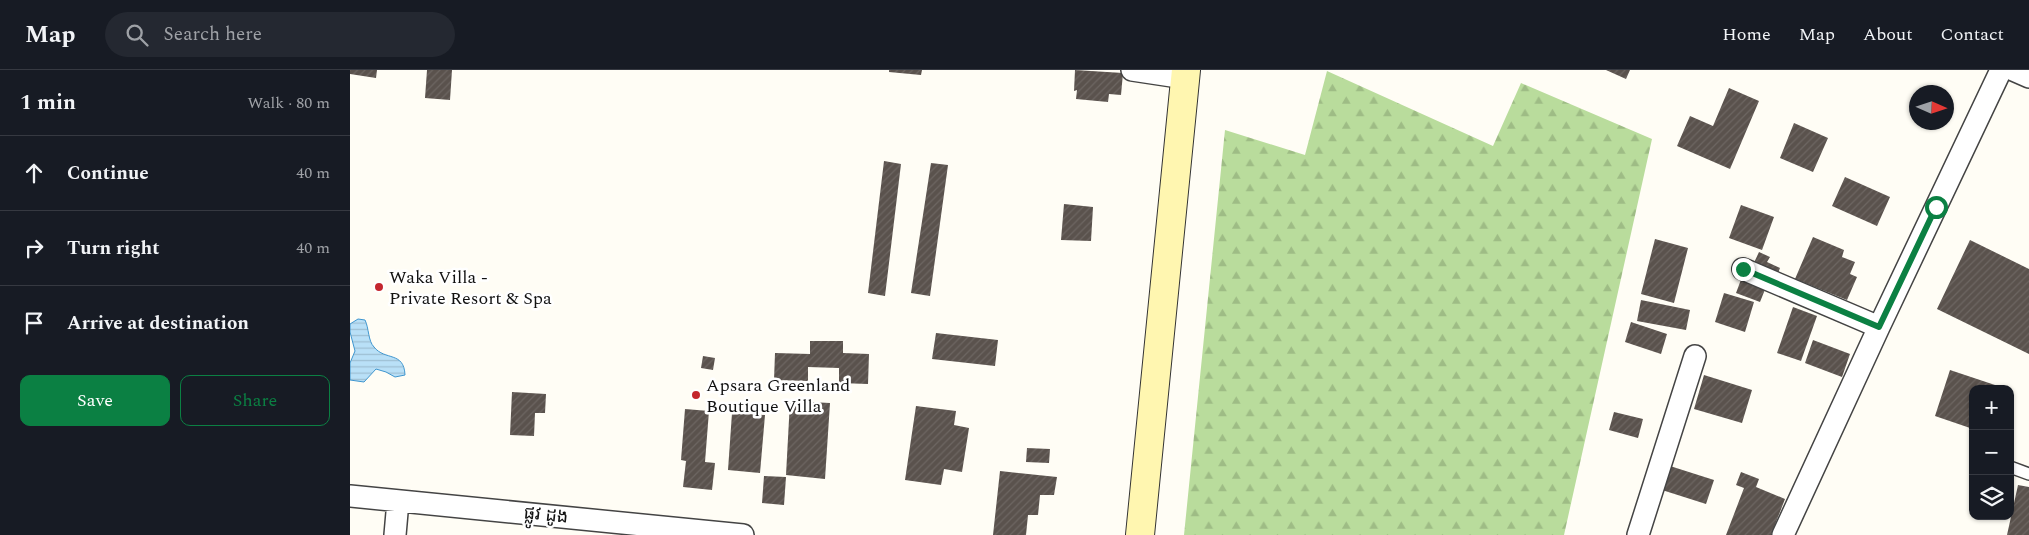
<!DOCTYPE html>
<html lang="en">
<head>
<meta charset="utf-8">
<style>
	body { margin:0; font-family:Spectral,"Noto Sans Khmer",serif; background:#242831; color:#f1f3f6 }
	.controls { position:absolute; right:15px; bottom:15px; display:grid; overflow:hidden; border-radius:10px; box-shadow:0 1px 4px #0004 }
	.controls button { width:45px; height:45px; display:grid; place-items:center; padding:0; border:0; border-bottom:1px solid #363941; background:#171b24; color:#f1f3f6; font:25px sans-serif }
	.compass { position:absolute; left:1559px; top:15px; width:45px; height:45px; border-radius:50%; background:#171b24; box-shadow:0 1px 4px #0004; rotate:93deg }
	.stop { position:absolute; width:15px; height:15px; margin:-11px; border:4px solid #0b8043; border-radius:50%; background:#fff }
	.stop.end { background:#0b8043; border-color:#fff; box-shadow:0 1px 5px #0008 }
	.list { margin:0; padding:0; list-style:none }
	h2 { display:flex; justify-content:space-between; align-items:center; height:65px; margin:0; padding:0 20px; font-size:21px }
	h2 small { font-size:16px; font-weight:400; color:#9ea1a6 }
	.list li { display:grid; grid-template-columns:32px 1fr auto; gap:15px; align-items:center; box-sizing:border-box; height:75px; padding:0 20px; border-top:1px solid #363941 }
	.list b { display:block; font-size:19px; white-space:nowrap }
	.list em { font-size:16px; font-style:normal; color:#9ea1a6 }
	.actions { display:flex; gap:10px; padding:15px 20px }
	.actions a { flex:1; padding:11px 0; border:1px solid #0b8043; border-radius:10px; text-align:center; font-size:18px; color:#0b8043 }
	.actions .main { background:#0b8043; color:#fff }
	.icon { flex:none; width:28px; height:28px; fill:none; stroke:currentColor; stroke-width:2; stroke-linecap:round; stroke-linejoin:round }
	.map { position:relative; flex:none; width:1679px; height:465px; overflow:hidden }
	header { display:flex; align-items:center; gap:30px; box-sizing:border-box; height:70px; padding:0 25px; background:#171b24; border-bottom:1px solid #363941 }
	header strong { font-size:24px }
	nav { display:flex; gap:28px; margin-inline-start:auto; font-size:18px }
	.search { width:350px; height:45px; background:#242831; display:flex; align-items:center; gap:12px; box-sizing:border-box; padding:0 18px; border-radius:28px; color:#9ea1a6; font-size:19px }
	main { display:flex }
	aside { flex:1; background:#171b24 }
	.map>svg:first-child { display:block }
	.forest { fill:url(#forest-firs) }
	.water { fill:url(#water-rules); stroke:#3f96cf }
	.building { fill:url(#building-hatch) }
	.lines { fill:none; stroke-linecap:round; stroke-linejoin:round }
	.lane-casing { stroke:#444; stroke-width:14 }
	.street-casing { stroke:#444; stroke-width:24 }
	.secondary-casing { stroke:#333; stroke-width:30 }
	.lane { stroke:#fff; stroke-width:11 }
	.street { stroke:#fff; stroke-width:21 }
	.secondary { stroke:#fff6b0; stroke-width:28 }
	.route { stroke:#0b8043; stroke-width:6 }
	.poi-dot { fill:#c4262e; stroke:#fff; stroke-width:2 }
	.labels { text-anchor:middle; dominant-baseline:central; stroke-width:5; stroke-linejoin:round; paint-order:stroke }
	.poi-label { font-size:18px; fill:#111; stroke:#fff; text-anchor:start }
	.street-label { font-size:18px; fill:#111; stroke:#fff }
</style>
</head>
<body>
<header>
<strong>Map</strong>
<div class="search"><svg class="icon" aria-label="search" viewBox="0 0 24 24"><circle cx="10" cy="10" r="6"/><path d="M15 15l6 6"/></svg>Search here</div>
<nav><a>Home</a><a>Map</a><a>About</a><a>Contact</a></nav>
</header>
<main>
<aside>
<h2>1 min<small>Walk · 80 m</small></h2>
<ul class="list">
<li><svg class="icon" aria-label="ahead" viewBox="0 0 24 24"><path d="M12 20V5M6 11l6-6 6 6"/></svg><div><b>Continue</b></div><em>40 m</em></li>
<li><svg class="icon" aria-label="right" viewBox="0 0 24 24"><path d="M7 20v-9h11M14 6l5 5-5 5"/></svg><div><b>Turn right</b></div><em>40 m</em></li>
<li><svg class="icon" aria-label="arrive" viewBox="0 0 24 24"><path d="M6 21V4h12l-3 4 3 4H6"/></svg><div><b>Arrive at destination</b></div></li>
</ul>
<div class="actions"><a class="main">Save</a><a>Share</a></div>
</aside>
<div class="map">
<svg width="1679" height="465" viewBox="0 0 1679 465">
	<defs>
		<pattern id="forest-firs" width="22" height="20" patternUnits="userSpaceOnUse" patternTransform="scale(1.25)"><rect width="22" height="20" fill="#b9dc9c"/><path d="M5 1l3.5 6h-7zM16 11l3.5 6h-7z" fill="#9ebc85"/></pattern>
		<pattern id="water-rules" width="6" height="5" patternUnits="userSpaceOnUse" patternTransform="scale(1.25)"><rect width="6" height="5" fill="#b9e0f7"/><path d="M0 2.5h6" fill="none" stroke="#9ebfd3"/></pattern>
		<pattern id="building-hatch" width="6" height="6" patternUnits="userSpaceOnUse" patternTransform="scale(1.25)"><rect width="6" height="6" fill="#5a524d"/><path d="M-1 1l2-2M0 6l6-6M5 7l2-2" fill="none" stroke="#6d6662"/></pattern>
	</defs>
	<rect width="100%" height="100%" fill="#fffdf5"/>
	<!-- forest -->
	<path class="forest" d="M977 1 1143 76 1171 13 1302 69 1214 465H834L875 60 955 85Z"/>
	<!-- water -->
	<path class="water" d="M8 249 15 250C19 258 18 271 24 277 35 291 54 281 55 305L45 307 36 302 26 299 14 312 0 310V293L5 281 0 262V254Z"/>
	<!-- building -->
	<path class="building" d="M0 0H27L26 8 0 4Z
		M77 0H102L100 30 75 28Z
		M539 0H572L571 5 539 2Z
		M725 0 773 3 771 25 759 24 758 32 726 29 727 20 724 21Z
		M1256 0H1280L1276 9Z
		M1379 18 1409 31 1380 99 1327 76 1340 46 1363 56Z
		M1444 53 1478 68 1463 102 1430 88Z
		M534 91 551 94 535 226 518 223Z
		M581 93 598 95 580 226 561 223Z
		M1495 107 1540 127 1527 156 1482 136Z
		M714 134 743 137 741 171 711 170Z
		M1391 135 1424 147 1412 180 1379 168Z
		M1463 167 1494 180 1492 187 1505 192 1500 204 1507 207 1497 230 1445 209Z
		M1305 169 1338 178 1324 233 1291 224Z
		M1620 170 1679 199V284L1587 239Z
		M1409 182 1420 187 1417 192 1430 198 1426 208 1402 197Z
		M1392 207 1416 217 1410 232 1386 223Z
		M1374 223 1404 232 1395 262 1365 252Z
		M1291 230 1340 240 1336 260 1287 251Z
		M1443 237 1467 246 1451 291 1427 283Z
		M1281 252 1317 264 1311 284 1275 272Z
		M586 263 648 270 645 296 582 289Z
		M1463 270 1500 284 1492 307 1455 293Z
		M460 271H493V283L519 284 518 314 489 313V298L458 297V311L424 310 425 283 460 284Z
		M353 286 365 288 363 300 351 298Z
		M1600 300 1654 318 1623 319V359L1585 346Z
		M1354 305 1402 320 1392 353 1344 339Z
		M162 322 196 324 195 343H185L184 366 160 365Z
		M440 331 480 333 475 409 436 405Z
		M566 336 606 341 604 355 619 358 612 402 594 399 591 415 555 410Z
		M335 339 359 341 355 392 365 393 362 420 333 417 336 391 331 390Z
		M1264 342 1293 349 1288 368 1259 360Z
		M382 343 415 345 410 403 378 400Z
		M677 378 700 379 699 393 676 392Z
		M1320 396 1364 410 1356 434 1312 420Z
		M650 401 707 407 704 425H690L688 445H678L676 465H643Z
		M1391 402 1409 409 1406 417 1435 429 1421 465H1376L1394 418 1386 415Z
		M414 406 436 407 434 435 412 433Z
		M1668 415 1679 417V465H1657Z"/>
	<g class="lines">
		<!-- lane casing -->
		<g class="lane-casing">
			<path id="lane" d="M1660 397 1679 404"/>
		</g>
		<!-- street casing -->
		<g class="street-casing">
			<path id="street" d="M782 0 835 8
				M1663 0 1679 7
				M1393 199 1529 257
				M0 426 393 465
				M45 465 48 431
				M1288 465 1345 286
				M1433 465 1529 257 1651 0"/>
		</g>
		<!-- secondary casing -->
		<g class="secondary-casing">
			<path id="secondary" d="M790 465 836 0"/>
		</g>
		<!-- lane -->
		<use href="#lane" class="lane"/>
		<!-- street -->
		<use href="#street" class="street"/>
		<!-- secondary -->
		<use href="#secondary" class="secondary"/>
	</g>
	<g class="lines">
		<!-- route -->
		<path class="route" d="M1393 199 1529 257 1586 137"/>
	</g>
	<!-- markers -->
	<g class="poi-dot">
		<circle cx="29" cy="217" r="5"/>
		<circle cx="346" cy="325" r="5"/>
	</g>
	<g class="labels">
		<!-- poi labels -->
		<g class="poi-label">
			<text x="39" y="207">Waka Villa -<tspan x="39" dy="21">Private Resort &amp; Spa</tspan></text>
			<text x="356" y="315">Apsara Greenland<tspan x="356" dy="21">Boutique Villa</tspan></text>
		</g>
		<!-- street labels -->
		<g class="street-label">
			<text transform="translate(196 445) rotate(6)">ផ្លូវ ដូង</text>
		</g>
	</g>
</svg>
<div class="controls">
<button>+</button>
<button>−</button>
<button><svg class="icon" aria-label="layers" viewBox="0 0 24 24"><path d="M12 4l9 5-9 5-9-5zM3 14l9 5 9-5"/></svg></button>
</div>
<svg class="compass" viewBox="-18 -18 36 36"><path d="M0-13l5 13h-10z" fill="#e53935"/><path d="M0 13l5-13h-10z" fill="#9ea1a6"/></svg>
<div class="stop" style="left:1586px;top:137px"></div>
<div class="stop end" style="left:1393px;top:199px"></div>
</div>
</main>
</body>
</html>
